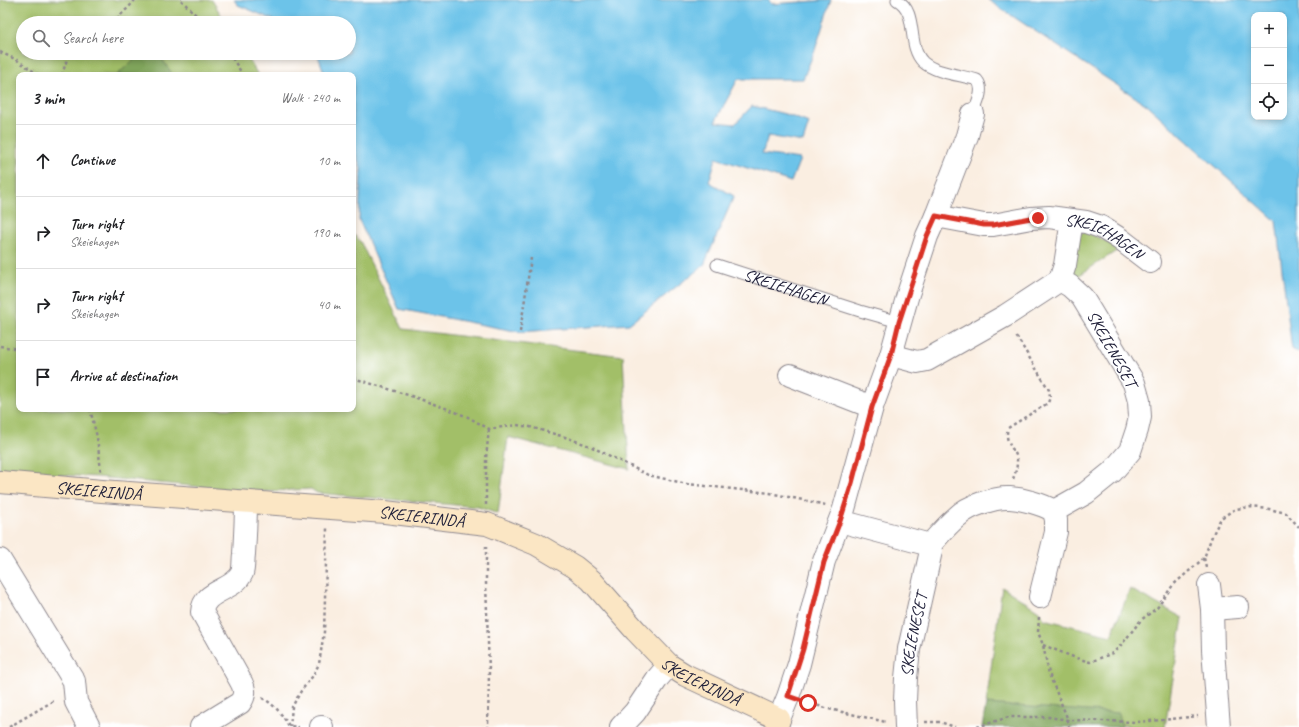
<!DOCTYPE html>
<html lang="en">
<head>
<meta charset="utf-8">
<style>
	body { margin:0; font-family:Caveat,sans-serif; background:#f2f2f2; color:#202124 }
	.controls { position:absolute; right:12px; top:12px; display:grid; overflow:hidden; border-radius:8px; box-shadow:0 2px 6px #0003 }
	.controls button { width:36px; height:36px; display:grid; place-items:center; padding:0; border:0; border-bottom:1px solid #e0e0e0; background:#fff; color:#202124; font:20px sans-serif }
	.stop { position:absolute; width:12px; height:12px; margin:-9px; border:3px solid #d93025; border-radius:50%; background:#fff }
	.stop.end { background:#d93025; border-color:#fff; box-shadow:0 1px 4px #0008 }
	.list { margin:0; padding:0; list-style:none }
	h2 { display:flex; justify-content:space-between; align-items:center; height:52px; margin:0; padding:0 16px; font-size:17px }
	h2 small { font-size:13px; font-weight:400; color:#757577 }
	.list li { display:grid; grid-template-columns:26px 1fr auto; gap:12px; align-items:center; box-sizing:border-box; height:72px; padding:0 16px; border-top:1px solid #e0e0e0 }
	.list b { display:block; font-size:15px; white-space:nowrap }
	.list p { margin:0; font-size:13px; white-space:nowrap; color:#757577 }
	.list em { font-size:13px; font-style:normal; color:#757577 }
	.icon { flex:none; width:22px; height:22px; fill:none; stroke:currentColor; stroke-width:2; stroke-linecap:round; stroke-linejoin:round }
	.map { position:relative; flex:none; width:1299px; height:727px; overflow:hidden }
	.search { position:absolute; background:#fff; box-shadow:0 2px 6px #0003; left:16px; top:16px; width:340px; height:44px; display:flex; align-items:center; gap:10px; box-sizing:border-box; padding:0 14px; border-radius:22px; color:#757577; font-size:15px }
	.panel { position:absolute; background:#fff; box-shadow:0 2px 6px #0003; left:16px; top:72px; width:340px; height:340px; border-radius:8px }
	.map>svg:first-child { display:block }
	.green { fill:#a2bf67; stroke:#627051 }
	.forest { fill:#81a65c; stroke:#52644c }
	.water { fill:#6cc3e9; stroke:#477292; fill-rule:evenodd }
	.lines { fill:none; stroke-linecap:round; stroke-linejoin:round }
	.lane-casing { stroke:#8e888e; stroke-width:13 }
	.street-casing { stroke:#8e888e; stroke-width:24 }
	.secondary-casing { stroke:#8e888e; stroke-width:24 }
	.path { stroke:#8e888e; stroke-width:2.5; stroke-dasharray:3 3; stroke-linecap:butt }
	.lane { stroke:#fff; stroke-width:11 }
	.street { stroke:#fff; stroke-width:22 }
	.secondary { stroke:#fbe6c4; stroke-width:22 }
	.route { stroke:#d93025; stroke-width:5 }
	.labels { text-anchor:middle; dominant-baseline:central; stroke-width:3; stroke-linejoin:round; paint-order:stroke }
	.street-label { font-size:17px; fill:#22223b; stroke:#fff }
</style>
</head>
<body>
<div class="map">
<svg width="1299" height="727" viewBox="0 0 1299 727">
	<rect width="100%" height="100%" fill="#fff"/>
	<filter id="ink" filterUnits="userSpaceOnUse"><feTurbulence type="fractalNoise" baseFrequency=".025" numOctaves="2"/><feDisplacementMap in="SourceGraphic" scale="8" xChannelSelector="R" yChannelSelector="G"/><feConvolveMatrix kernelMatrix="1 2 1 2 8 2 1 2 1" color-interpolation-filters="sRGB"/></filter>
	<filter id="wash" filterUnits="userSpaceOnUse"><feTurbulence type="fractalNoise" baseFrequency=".012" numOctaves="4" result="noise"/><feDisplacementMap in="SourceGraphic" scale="16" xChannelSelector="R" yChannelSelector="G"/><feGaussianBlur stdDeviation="0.9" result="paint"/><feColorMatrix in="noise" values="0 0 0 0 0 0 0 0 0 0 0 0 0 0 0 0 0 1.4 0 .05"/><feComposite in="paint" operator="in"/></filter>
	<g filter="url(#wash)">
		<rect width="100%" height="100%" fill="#faeee1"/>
		<!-- green -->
		<path class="green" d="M0 0H212L226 23H23V53H245L258 75H19V409H353V234L360 241 403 329 623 356 629 469 508 437 498 514 478 507 317 493 311 489 253 492 97 477 0 472Z
			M1084 231 1121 248 1078 276H1072L1078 236Z
			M1002 587 1039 611 1044 619 1111 636 1130 589 1183 618 1165 727H1135L986 704Z"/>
		<!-- forest -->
		<path class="forest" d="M141 53H158L173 75H117Z
			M986 704 1119 713 1122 727H982Z"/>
		<!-- water -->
		<path class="water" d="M234 0H769L771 4 831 0 815 50 803 79H738L715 122 735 124 752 106 785 114 809 123 803 142 768 136 762 154 800 159 791 182 716 158 709 182 734 196 704 265 629 324 520 332 399 309 359 220 361 168 353 147V75H325L317 53H349V23H281L238 5Z
			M988 0H1299V352L1292 350 1276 221 1147 105ZM1254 15H1284V117H1254Z"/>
	</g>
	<g filter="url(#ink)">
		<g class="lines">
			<!-- lane casing -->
			<g class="lane-casing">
				<g id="lane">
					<path d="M897 0C919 12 906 45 923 62 935 73 961 75 977 80 985 89 977 104 973 114"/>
					<path id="s1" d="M717 265 860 311 899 322"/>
				</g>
			</g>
			<!-- street casing -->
			<g class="street-casing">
				<g id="street">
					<path id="s2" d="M936 216 984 225H993L1031 218 1049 217 1086 222 1101 227 1120 239 1150 262"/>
					<path d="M891 355 917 362 927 360 1005 316 1060 280 1065 265 1072 220"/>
					<path d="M790 375 872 407"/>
					<path d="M840 521 930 545"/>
					<path d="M0 560 74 681 76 702 89 727"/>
					<path d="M1209 585 1212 609 1213 650 1219 727"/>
					<path d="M1040 597 1056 532V520L1054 511"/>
					<path d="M1212 609 1238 607"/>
					<path d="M779 719 788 697 799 664 824 561 844 509 872 407 891 355 908 294 927 236 936 216 967 136 973 114"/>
					<path d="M201 727 240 703C246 695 245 688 240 680L202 612C203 590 234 591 242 573 244 567 243 560 244 554 245 537 246 519 246 502"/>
					<path d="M321 727H322"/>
					<path d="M621 727 635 712 657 679 669 665"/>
					<path id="s3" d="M906 727 905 701 906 678 909 649 931 551 930 545C939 535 948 524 958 516 968 506 995 497 1010 498 1023 499 1042 504 1054 511L1086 493 1112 472 1130 451 1137 430 1140 417 1139 401 1134 383 1082 297 1070 286 1060 280"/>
				</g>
			</g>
			<!-- secondary casing -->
			<g class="secondary-casing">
				<g id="secondary">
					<path id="s4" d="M0 482 102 491 385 512 487 524 536 544 575 567 591 580 636 631 669 665 685 675 779 719 777 727"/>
				</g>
			</g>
			<!-- path -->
			<path class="path" d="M181 0 204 23
				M112 23 129 7 135 0
				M0 52 17 60 39 75
				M229 53 243 75
				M62 75 69 53
				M520 332 531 258
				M0 346 19 349
				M353 378 411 396 448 409 468 417 489 429 517 425 530 427 565 437 590 446 648 475 687 484 770 493 826 505
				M90 409 97 437 101 471
				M1013 479C1015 474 1017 468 1017 462 1018 449 1003 446 1008 428L1048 403 1050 397 1049 390 1015 334
				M486 505V458L489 429
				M486 546V583L489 671 488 727
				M1206 567 1204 558 1212 536 1221 518 1235 509 1251 507 1269 509 1286 513 1299 527
				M1039 617 1038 632 1043 645 1049 674 1068 720 1069 727
				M1043 645 1076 658 1090 662 1113 653 1122 644 1141 620 1157 608 1173 585 1204 558
				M262 698C274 704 282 714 289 726L299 727
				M806 702 829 709 886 722
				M925 722H940L955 727
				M9 727 55 700
				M290 727 292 707 301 691 312 677 319 664 324 632 327 528
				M977 727 1009 717H1049L1068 720 1137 722 1163 720 1198 716"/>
			<!-- lane -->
			<use href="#lane" class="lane"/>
			<!-- street -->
			<use href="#street" class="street"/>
			<!-- secondary -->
			<use href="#secondary" class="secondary"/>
		</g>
	</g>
	<g class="lines" filter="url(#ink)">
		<!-- route -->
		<path class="route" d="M808 703 788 696 803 649 824 562 840 521 852 483 872 407 891 355 899 322 918 264 927 236 936 216 984 225H993L1031 218H1038"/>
	</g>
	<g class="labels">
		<!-- street labels -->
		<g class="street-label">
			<text stroke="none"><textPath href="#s2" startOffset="174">SKEIEHAGEN</textPath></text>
			<text stroke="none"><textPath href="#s1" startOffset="72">SKEIEHAGEN</textPath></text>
			<text transform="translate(1112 349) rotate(61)">SKEIENESET</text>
			<text stroke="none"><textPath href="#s4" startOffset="99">SKEIERINDÅ</textPath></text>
			<text stroke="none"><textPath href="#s4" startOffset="423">SKEIERINDÅ</textPath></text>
			<text stroke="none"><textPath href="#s3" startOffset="93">SKEIENESET</textPath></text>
			<text stroke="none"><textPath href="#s4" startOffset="759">SKEIERINDÅ</textPath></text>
		</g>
	</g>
</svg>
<div class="controls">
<button>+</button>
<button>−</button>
<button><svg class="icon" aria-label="locate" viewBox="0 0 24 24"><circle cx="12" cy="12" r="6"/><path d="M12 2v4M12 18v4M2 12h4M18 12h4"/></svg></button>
</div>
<div class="stop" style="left:808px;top:703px"></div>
<div class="stop end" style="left:1038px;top:218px"></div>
<div class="search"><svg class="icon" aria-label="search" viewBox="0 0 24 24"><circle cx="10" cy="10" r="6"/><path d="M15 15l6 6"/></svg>Search here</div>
<section class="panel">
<h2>3 min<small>Walk · 240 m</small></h2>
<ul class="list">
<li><svg class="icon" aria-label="ahead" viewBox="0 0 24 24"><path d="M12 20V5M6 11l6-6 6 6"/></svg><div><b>Continue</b></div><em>10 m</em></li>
<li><svg class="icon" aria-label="right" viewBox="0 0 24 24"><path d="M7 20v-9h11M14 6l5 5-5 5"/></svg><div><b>Turn right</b><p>Skeiehagen</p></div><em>190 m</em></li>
<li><svg class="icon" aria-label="right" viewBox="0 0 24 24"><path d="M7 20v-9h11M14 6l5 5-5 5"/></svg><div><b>Turn right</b><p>Skeiehagen</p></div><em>40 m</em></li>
<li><svg class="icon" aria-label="arrive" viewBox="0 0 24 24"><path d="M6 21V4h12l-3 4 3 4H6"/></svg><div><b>Arrive at destination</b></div></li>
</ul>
</section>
</div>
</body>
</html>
